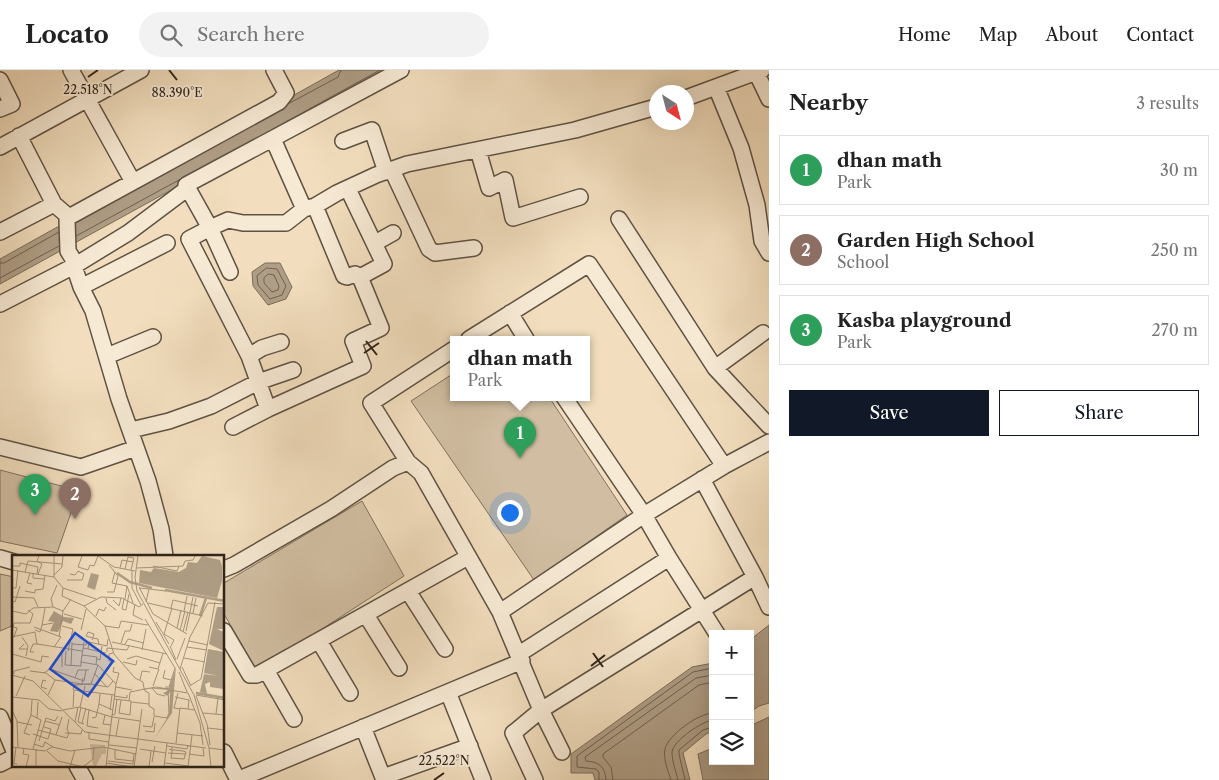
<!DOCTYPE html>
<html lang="en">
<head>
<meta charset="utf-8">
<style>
	body { margin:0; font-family:"Libre Caslon Text",serif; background:#f2f2f2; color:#222 }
	.controls { position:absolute; right:15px; bottom:15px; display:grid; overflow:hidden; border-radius:0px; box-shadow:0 5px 20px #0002 }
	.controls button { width:45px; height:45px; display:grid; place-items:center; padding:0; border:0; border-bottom:1px solid #e0e0e0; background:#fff; color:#222; font:25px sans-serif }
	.compass { position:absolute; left:649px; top:15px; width:45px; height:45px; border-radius:50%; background:#fff; box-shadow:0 5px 20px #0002; rotate:144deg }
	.you { position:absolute; left:509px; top:442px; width:18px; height:18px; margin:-12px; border:4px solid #fff; border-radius:50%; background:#1a73e8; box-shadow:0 0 0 8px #1a73e833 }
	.badge { display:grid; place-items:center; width:32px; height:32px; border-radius:50%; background:#111827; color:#fff; font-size:16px; font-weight:700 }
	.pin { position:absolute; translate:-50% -41px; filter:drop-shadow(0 1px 2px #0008) }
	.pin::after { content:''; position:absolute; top:26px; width:18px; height:15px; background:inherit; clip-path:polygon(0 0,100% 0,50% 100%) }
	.popup { position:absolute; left:450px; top:266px; width:140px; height:65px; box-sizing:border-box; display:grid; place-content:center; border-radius:0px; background:#fff; filter:drop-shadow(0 1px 4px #0005); font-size:16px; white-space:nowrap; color:#767676 }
	.popup b { font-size:19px; color:#222 }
	.popup::after { content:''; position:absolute; left:50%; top:100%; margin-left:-10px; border:10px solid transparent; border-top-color:#fff }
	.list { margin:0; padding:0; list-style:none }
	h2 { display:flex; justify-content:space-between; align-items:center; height:65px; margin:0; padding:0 20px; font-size:21px }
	h2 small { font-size:16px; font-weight:400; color:#767676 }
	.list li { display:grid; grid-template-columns:32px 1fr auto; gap:15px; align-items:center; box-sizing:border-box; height:70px; margin:0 10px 10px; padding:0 10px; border:1px solid #e0e0e0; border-radius:0px }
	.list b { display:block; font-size:19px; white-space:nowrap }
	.list p { margin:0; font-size:16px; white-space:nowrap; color:#767676 }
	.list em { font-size:16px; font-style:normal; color:#767676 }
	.actions { display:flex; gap:10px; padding:15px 20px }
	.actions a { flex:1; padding:11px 0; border:1px solid #111827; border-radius:0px; text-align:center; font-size:18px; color:#111827 }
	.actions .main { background:#111827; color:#fff }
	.icon { flex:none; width:28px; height:28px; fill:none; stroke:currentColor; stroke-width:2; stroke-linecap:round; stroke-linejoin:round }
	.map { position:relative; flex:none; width:769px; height:710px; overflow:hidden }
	header { display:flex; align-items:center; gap:30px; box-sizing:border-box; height:70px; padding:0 25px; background:#fff; border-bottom:1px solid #e0e0e0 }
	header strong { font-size:24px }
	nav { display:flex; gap:28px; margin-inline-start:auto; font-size:18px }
	.search { width:350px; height:45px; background:#f2f2f2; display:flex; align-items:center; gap:12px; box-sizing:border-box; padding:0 18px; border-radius:28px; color:#767676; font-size:19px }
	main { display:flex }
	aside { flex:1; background:#fff }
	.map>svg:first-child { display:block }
	.green { fill:#d1bea2; stroke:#80705e }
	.water { fill:#af9e86; stroke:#7b6d5b }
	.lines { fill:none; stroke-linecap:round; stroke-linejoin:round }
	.shore { stroke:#6e6050; stroke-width:1 }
	.minor-casing { stroke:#5f5243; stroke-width:18 }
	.minor { stroke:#f7ead5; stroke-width:15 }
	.ticks { fill:none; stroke:#2e231a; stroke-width:2 }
	.inset-river { fill:none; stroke:#af9e86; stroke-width:2.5 }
	.inset-road { fill:none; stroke:#a4937c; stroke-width:1 }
	.view { fill:#1d4ed8; fill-opacity:0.15; stroke:#1d4ed8; stroke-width:2.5 }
	.inset-edge { fill:none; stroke:#2e231a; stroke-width:2.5 }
	.ticks-label { font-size:12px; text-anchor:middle; fill:#2e231a; stroke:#f7ead5; stroke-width:4; stroke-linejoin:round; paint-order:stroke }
</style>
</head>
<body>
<header>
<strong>Locato</strong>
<div class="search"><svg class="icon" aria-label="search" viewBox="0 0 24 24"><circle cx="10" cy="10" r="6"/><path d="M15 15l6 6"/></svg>Search here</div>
<nav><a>Home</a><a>Map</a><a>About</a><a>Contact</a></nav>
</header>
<main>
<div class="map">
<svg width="769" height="710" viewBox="0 0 769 710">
	<rect width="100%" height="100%" fill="#f2debe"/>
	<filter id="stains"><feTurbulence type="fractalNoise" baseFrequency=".004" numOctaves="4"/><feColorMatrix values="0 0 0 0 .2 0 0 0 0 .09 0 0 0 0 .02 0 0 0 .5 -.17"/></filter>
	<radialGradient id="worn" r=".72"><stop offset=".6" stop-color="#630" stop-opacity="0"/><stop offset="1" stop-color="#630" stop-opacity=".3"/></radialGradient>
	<!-- green -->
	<path class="green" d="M454 303V327H549L627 445 534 510 411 331Z
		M0 400 69 418 81 414 57 483 0 471Z
		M362 431 404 506 257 601 224 544V513Z
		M0 504 14 507V555L0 561Z"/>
	<!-- water -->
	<path class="water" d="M339 0H390L0 214V189Z
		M265 193H280L292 217 286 229 268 235 253 216 252 202Z
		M769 555V633L759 636 750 642V570Z
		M713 593V661L706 664 683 683 690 710H595L593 703H571V684L692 597Z
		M769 647V710H703L698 684 713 678V691H750V656Z"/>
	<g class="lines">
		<!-- shore -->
		<path class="shore" d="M288 34 338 7 341 0
			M271 60 380 0
			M76 166 179 110
			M0 193H4L59 162
			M267 198 277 199 286 216 282 225 270 229 258 215 257 206Z
			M269 204 274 205 279 216 278 220 272 222 264 213V208Z
			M0 208 59 176
			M599 710V702L596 699 577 697V686L693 602 713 598
			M606 710C605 696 599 692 586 691L585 687 696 608 713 605
			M613 710 611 697 603 687V684L699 615 713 612
			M671 710C668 701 663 689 665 679 668 665 699 643 713 643
			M678 710C676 702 672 691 672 682 673 671 702 651 713 650
			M685 710 679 684V680L703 660 713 657"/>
		<!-- minor casing -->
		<g class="minor-casing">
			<path id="minor" d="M71 0 133 112
				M756 2 769 29
				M0 10 12 34 0 39
				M716 17 741 78 757 135 762 171 769 183
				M686 28 762 0
				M19 66 54 134 69 147
				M273 69 304 139
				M343 71 372 60 386 102
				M0 77 141 0
				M478 80 489 118 505 110 513 148 580 127
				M392 100 429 179 435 183 474 178
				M315 136 344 206 347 207 355 204 360 207
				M619 149 715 298 769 356
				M0 162 54 134
				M375 173 393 163
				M76 194 68 181 67 150 69 147 279 32 286 23 274 0
				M230 202 210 158 186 115 401 0
				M81 217 167 173
				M0 234 74 196
				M510 243 526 269
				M469 269 589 194 724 396
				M107 286 153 267
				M249 286 262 278 281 272
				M715 298 763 263
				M564 327 644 445 669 488 717 564
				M268 339 249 286 189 169 210 158 228 150 243 153H286L304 139 315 136 337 123 376 105 407 94 575 60 656 37
				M233 357 268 339 363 296 353 271 381 258 360 207 384 194 348 119
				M131 360 169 351 211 336 258 312 293 300
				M0 377 81 397 136 378
				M408 392 371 333 454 279
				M702 409 755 507 769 537
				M165 486 161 459 148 411 119 329 93 241 81 217 74 196 128 163 188 118
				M0 488 14 492
				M224 499 234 495 331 439 393 398 408 392 421 403 500 542 541 640 562 682
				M408 521 445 579
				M500 542 644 445 724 396 769 372
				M366 545 399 598
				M224 561 250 605H257L468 487
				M319 571 350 623
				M519 584 669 488
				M266 600 294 649
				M0 647 14 681
				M363 657 384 710
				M224 682 238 710
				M0 694 14 687
				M77 696 85 710
				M383 707 470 676
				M237 710 448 622
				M483 710 448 622 522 591
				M535 710 515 667 513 663 517 660 541 640 755 507"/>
		</g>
		<!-- minor -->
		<use href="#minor" class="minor"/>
	</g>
	<!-- ticks -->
	<path class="ticks" d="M169 0 177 10M88 7 98 0M366 271 377 285M364 283 379 273M593 583 603 597M591 596 605 585M434 710 444 703"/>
	<!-- overview -->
	<g transform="translate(12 485)">
		<rect width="212" height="212" fill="#f2debe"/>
		<path d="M78 189 93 190 94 193V199H90L84 211 81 210Z" fill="#d1bea2"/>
		<path d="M190 1 208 5 210 11V26L205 43 127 28 128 15 139 17 142 13 167 17 174 13 176 7 185 8ZM79 18 87 20 83 35 75 32ZM205 52H212V74H205L212 77V96L197 89ZM42 56 52 62 62 63 59 69 51 66 46 77 38 76 42 67 36 66ZM196 94 212 97V134L198 132V127L193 129 195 139 188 137 192 119 207 121 192 118ZM164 112 160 158 142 184 157 160 158 137 155 141 151 138 157 135 133 133H157Z" fill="#af9e86"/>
		<path class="inset-river" d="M105 18 118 27 140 33M153 35 213 46M188 61 194 43M184 138 213 143"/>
		<path class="inset-road" d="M70 1 66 12 76 15 78 10 82 11 86 1M86 1 102 12 123 16M126 1 123 22 125 36 182 140 197 193M0 11H8V8L26 12 25 19M141 11 165 16 167 11M108 13 110 5 121 7 119 15M125 13 171 11 173 6 181 5 183 1M113 14 116 2 122 3 121 7M0 15 42 22 51 33 50 41 72 51 89 42 110 43 127 52 131 49M120 16V33L129 50M13 17 16 6 50 9M103 17 100 28 115 31 113 44M18 18 15 28 20 29M21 18V23L32 24M26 19 30 9 25 6 27 1M42 20 50 12 51 1M42 22V1M55 25H70L72 19 66 16 63 20 58 19M115 31 121 48M127 32 141 59 175 79M0 33H4L6 15M51 33 84 44M127 33 137 34 134 47M137 34 154 36M13 36 23 38V35L31 34 33 20M95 37H102L106 21 97 10M0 42 22 43 26 52M94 43 95 48 104 55M112 44 110 54 114 55 117 39M101 45 107 51 109 43M0 46 3 47 8 31M136 48 191 61M123 49 121 60 131 65M72 51 93 71 102 99 123 123 131 127V128L132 133V134H133V136L137 138V151L142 154V161L155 163 157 158 156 134 144 132 133 134 118 137 117 146M41 52 39 44 45 30M159 53 161 45 186 51M0 56 14 59 21 53 41 52 51 56 59 44M172 56 175 41M178 57 181 42M181 58 184 43M52 59 70 64M84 61 87 54 92 56 94 52M133 64 163 113 157 132H153M144 67 157 89M30 70 33 53M50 71 61 74 56 96M93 71 107 73 109 66 136 70M22 72 49 82 42 92M165 73 169 55M23 75 28 77 30 70 41 68M69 75 74 54M168 75 173 56M174 76 178 57M171 77 176 57M152 79 160 53M152 79 162 85 159 91M0 82 23 77 25 89 70 96M2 82 5 73 1 72 2 68H18L21 59 16 55M10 82 16 91 14 101M47 82 51 56M80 85 81 83 82 79 76 77 74 81 81 83 86 84 87 90M177 86 196 90M72 87 69 107 86 110 104 129 96 193M100 87 155 99M109 88 113 76H118L120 69M12 89 7 94H15M60 89 74 90 75 87M113 89 116 84 132 88M158 91 164 105M175 92 195 95M71 93 76 94 77 87 95 91 96 84M76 94 94 98M50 95V112M130 95 134 74M54 96 53 110 69 111V107M22 97H18L19 94 21 89H25M95 97V93L115 95 117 91M101 98 97 99V106L103 107M0 99 29 107 30 101 37 102M70 100 85 102 84 109M172 103 193 107M85 104 88 105 90 91M115 104 124 101 148 108M165 104 173 83M111 107 124 110 125 105M59 111 60 87M102 112 101 117 107 118 104 129M137 112 146 114 151 98M170 112 179 131M168 114 178 82 196 48 213 49M153 115 151 123 159 125M18 116 34 118 43 125 70 129 71 123M167 117 175 137M32 118 38 114 72 126 74 115M82 118 94 131M2 119V116L18 112M0 120 21 126 73 177 194 193M63 123 66 115H77M128 125 130 116 138 117M34 126 31 125 29 132 35 134M70 129H79L86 110M79 129 96 132 101 126M179 130 189 124 203 47M141 131 147 114M0 132V152M104 132 120 135M140 133 145 139 153 141M61 135 62 130 79 129M157 135 176 138 188 168 191 190M166 138 162 153 168 154M88 139 87 149 101 155M36 140 43 125M184 140 213 145M4 141 13 121M102 141 115 143V140M184 141 195 169 198 190M0 142 27 145 37 154 50 156M163 142 177 145 176 154M102 144 119 146V147L118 160 107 158 109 145M119 147 137 149M61 152 62 135 103 140M68 152 73 131M69 152 66 167 72 169M77 154 75 171 86 173M0 155 5 166 6 192M51 155 67 152 100 162 128 166M98 155 100 140M191 158 213 160M204 159 206 143M19 160 20 145M93 160 91 169 99 170M100 160 103 159 105 144M25 163 26 147M34 163 43 166 46 161M80 163 84 162 87 149M33 166 48 170M5 167 20 170M63 167 66 152M70 168 74 153M131 171 140 172 142 162M196 173 213 175M26 175 55 183 57 178 69 179 70 175M133 176 142 177 143 168M53 178H57L55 174 57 164M77 178V184L97 187M165 178 191 181M21 179 36 184 39 174 32 172M18 180 12 178 19 160 29 165 21 194M44 180 50 162M104 181 107 164M27 186 34 163M164 188 168 153 183 155M22 189 31 192 33 187 41 192M97 190 125 193M155 191 175 194 176 191M0 192 33 196 40 192 58 196 91 192 124 199M4 192 2 209H5M12 193 11 199 17 200 14 212M197 193 213 195M197 193 199 212M24 194V212M128 194 154 198M157 194 160 195H163L171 196 174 197 172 204 159 203V202L160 198V192M103 195V204L121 206M35 196 46 206 71 212 81 204 82 192M156 198 173 199M177 199 192 201 191 193M96 206 121 209 122 198M140 207 143 191M94 208 121 212M153 208 176 211M58 212 63 195M94 212 96 193M122 212 130 154M137 212 139 196M152 212 155 188M176 212 180 180"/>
		<path class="view" d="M63 78 101 106 76 141 38 114Z"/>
		<rect width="212" height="212" class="inset-edge"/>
	</g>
	<g class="ticks-label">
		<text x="88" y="24">22.518°N</text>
		<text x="177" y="27">88.390°E</text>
		<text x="444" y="695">22.522°N</text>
	</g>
	<rect width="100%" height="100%" filter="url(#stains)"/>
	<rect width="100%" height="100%" fill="url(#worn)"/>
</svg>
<div class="controls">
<button>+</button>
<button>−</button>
<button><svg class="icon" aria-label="layers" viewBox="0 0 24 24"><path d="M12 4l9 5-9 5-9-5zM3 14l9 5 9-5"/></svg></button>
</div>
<svg class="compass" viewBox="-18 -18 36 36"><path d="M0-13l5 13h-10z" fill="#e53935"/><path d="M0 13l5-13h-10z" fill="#767676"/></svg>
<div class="you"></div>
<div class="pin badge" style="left:520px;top:388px;background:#2e9e5b">1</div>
<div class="popup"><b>dhan math</b>Park</div>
<div class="pin badge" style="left:75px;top:449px;background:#8d6e63">2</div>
<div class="pin badge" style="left:35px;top:445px;background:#2e9e5b">3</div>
</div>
<aside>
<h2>Nearby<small>3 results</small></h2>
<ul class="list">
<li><span class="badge" style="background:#2e9e5b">1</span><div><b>dhan math</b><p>Park</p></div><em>30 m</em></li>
<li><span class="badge" style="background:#8d6e63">2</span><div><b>Garden High School</b><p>School</p></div><em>250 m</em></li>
<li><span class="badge" style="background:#2e9e5b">3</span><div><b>Kasba playground</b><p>Park</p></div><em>270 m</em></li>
</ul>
<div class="actions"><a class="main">Save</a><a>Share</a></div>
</aside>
</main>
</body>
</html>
